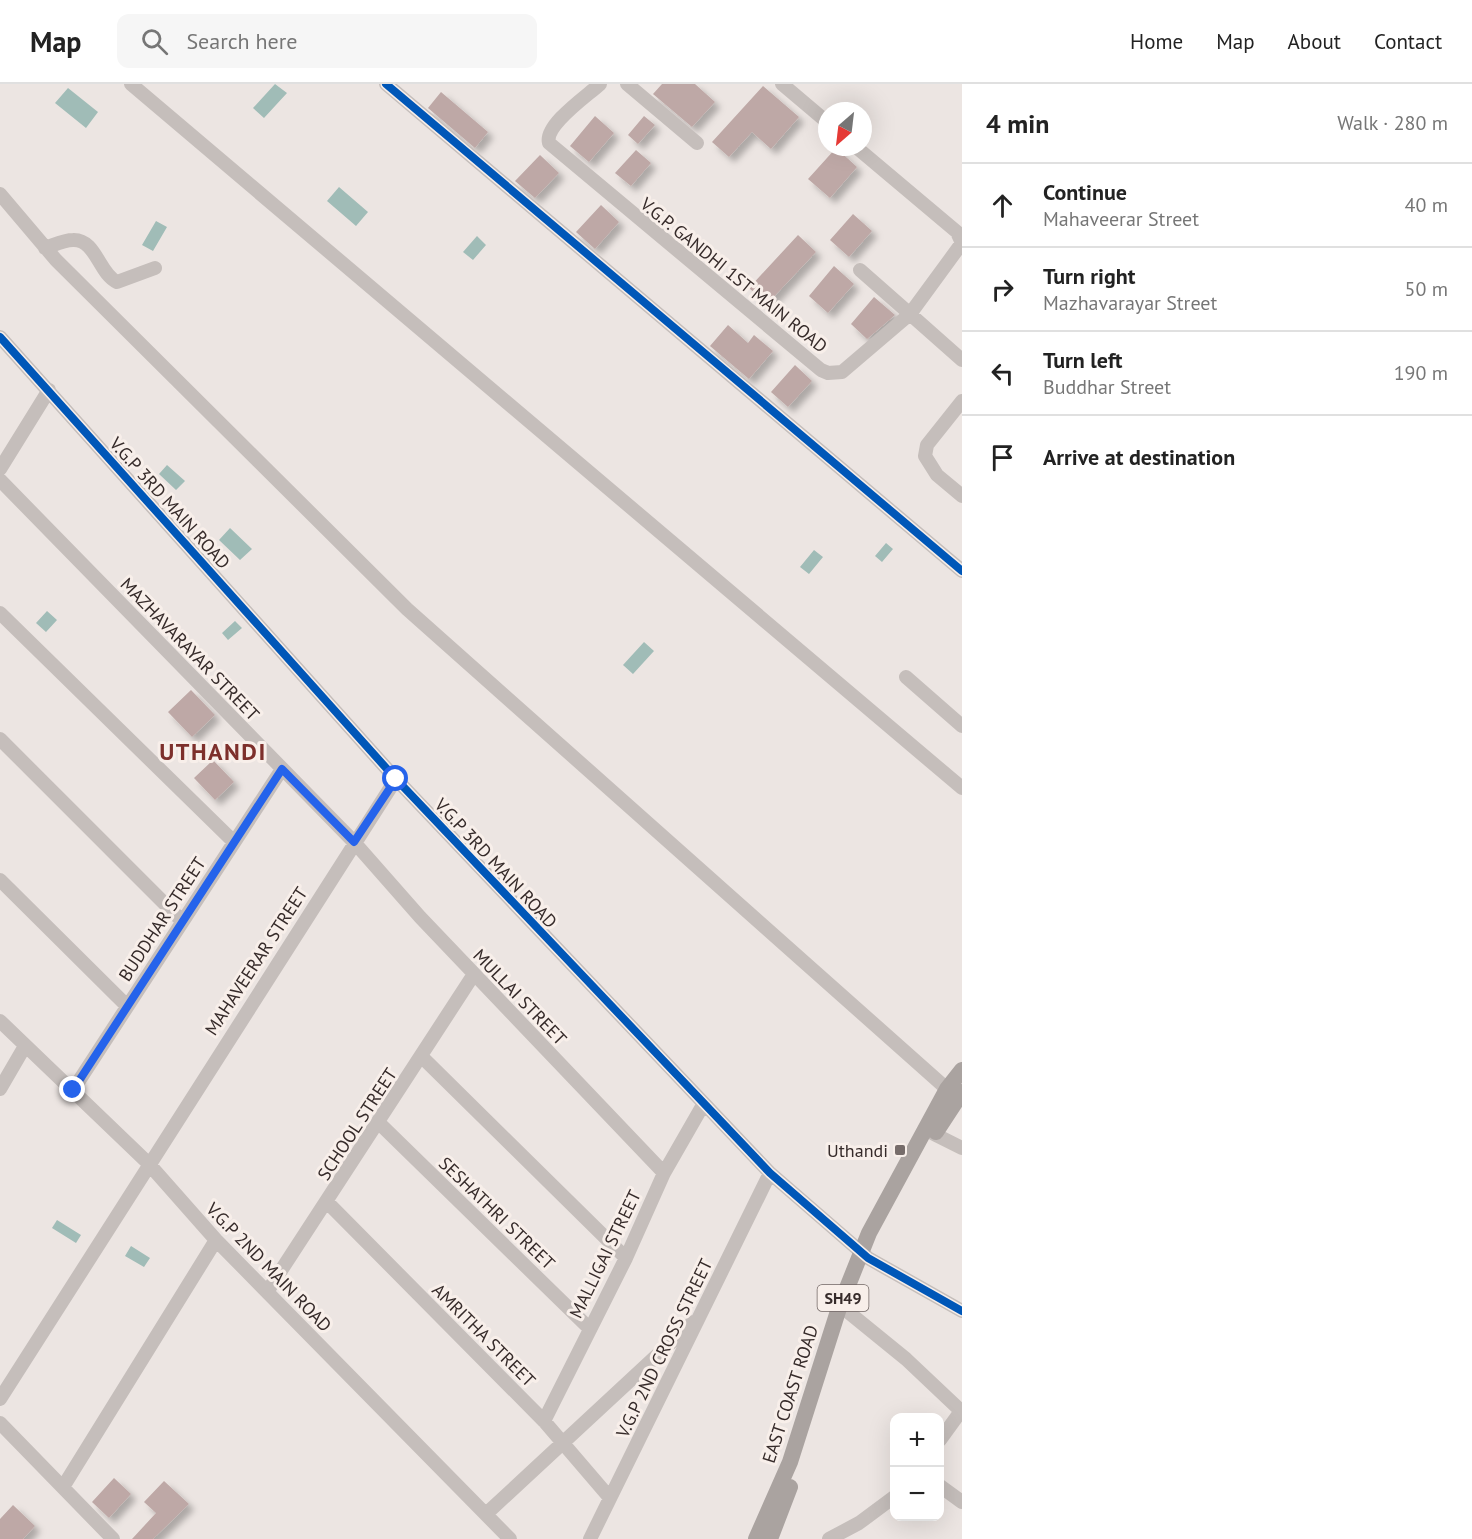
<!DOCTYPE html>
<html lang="en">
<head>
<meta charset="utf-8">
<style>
	body { margin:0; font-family:"PT Sans",sans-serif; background:#f6f6f6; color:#222 }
	.controls { position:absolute; right:18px; bottom:18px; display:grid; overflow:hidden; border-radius:12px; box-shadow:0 6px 24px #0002 }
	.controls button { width:54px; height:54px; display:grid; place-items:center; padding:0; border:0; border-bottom:2px solid #e0e0e0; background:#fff; color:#222; font:30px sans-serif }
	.compass { position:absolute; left:818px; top:18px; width:54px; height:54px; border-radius:50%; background:#fff; box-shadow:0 6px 24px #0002; rotate:208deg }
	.stop { position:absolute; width:18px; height:18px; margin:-14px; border:4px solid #2563eb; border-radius:50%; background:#fff }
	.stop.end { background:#2563eb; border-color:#fff; box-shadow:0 2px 6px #0008 }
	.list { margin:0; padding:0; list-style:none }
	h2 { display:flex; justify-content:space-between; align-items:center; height:78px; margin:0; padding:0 24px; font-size:26px }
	h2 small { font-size:20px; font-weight:400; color:#767676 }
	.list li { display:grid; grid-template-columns:39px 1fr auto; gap:18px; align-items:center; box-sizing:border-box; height:84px; padding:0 24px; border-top:2px solid #e0e0e0 }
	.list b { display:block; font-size:22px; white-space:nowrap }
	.list p { margin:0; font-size:20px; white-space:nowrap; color:#767676 }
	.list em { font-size:20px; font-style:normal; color:#767676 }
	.icon { flex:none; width:33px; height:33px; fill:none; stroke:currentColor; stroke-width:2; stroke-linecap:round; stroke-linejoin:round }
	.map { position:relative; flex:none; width:962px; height:1455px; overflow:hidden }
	header { display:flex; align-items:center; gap:36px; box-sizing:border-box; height:84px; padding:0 30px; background:#fff; border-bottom:2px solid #e0e0e0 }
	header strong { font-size:28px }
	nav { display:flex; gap:33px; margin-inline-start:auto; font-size:21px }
	.search { width:420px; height:54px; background:#f6f6f6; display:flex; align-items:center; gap:15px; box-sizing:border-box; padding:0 21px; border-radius:12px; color:#767676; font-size:22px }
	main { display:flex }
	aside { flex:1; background:#fff }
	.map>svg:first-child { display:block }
	.water { fill:#a0bcb7 }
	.building { fill:#bea8a6; filter:url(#shadow) }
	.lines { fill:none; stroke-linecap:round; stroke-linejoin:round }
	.minor { stroke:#c5bebb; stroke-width:14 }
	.major { stroke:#aaa3a0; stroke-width:16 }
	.cycleway-casing { stroke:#f8efea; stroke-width:11 }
	.cycleway { stroke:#0057b8; stroke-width:8 }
	.route { stroke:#2563eb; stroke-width:8 }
	.poi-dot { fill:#766c6a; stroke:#f8efea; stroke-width:2 }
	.labels { text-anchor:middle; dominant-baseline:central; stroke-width:6; stroke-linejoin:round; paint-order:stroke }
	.shield { fill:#f8efea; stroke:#706664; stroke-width:1.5 }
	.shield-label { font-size:16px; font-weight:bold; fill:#362b2a }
	.street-label { font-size:18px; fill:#362b2a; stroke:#f8efea }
	.poi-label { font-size:18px; fill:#362b2a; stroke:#f8efea; text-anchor:end }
	.district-label { font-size:24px; font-weight:bold; letter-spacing:1.5px; fill:#7d2f2b; stroke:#f8efea }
</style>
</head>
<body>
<header>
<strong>Map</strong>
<div class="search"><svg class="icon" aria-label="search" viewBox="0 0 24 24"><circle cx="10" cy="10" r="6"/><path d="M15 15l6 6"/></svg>Search here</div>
<nav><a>Home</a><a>Map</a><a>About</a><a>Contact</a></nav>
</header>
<main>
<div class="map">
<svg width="962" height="1455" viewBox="0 0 962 1455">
	<defs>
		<filter id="shadow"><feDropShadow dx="5.5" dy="5.5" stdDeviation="3" flood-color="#0004"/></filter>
	</defs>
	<rect width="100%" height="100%" fill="#ece5e2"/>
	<!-- water -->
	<path class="water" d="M275 0 287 9 264 34 253 24Z
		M68 4 98 28 86 44 55 19Z
		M339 103 368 128 356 142 327 117Z
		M156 137 167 143 153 167 142 161Z
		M477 152 486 161 473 176 463 168Z
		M167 381 185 397 176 406 159 390Z
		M230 444 252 465 240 476 219 456Z
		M886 459 893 465 882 478 875 472Z
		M814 466 823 473 809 490 800 483Z
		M47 527 57 536 46 548 36 539Z
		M235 537 242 544 228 556 222 549Z
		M644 558 654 567 633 590 623 581Z
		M57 1136 81 1151 76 1159 52 1144Z
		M131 1162 150 1174 144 1183 125 1172Z"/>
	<!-- building -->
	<path class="building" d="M662 0H695L715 18 692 43 653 10Z
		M763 2 799 33 771 65 752 48 729 73 712 58Z
		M441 8 488 48 475 64 428 24Z
		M595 32 614 49 589 78 570 62Z
		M644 32 655 41 638 60 628 51Z
		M836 64 857 83 830 114 808 95Z
		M636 66 651 79 631 102 615 89Z
		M540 71 559 89 535 114 515 97Z
		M601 121 619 138 595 165 576 148Z
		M853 130 872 147 849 173 830 156Z
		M798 151 816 168 767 220 749 204Z
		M834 182 854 200 828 229 809 212Z
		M874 213 895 231 867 255 851 240Z
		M728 241 748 259 754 251 773 267 749 295 710 262Z
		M795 281 812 297 788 323 771 308Z
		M191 606 215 631 192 653 168 628Z
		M213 676 234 698 215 716 194 694Z
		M114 1394 131 1410 109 1434 92 1418Z
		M164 1397 189 1420 153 1455H132L156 1429 144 1418Z
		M13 1421 35 1442 23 1455H0V1435Z"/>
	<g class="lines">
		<!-- minor -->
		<path class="minor" d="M131 0 962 704
			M386 0 962 487
			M600 0C587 12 544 41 549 59L821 286 828 289 842 288 910 230 962 276
			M627 0 697 59
			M782 0 827 38
			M856 63 957 148 962 159 910 230 860 186
			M0 110 56 176 407 525 947 1005
			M45 164C54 161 64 156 73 156 96 155 99 190 117 198L155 184
			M0 253 396 695 770 1089 868 1174 962 1227
			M962 317 927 361 925 372 937 391 962 412
			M0 385 49 306
			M0 396 354 758 420 833 664 1089
			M0 529 234 758
			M906 593 962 642
			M0 655 182 837
			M0 796 127 922
			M0 937 148 1079 216 1156 510 1455
			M422 973 626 1174
			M0 1005 25 962
			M73 1006 282 685
			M379 1039 589 1244
			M934 1050 962 1064
			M327 1118 544 1337 610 1414
			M267 1208 474 890
			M847 1227 906 1275 962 1328
			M0 1315 396 695
			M544 1337 626 1174 664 1089 703 1021
			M0 1339 113 1455
			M940 1356 961 1327
			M940 1402 962 1418
			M63 1403 216 1156
			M486 1430 693 1238
			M590 1455 770 1089
			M829 1455 859 1439 894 1413"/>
		<!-- major -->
		<path class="major" d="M936 1048 962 1008
			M756 1455 790 1378 839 1224 869 1149 947 1005 962 986
			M770 1455 790 1403"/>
		<!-- cycleway casing -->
		<g class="cycleway-casing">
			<path id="cycleway" d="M386 0 962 487
				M0 253 396 695 770 1089 868 1174 962 1227"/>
		</g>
		<!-- cycleway -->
		<use href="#cycleway" class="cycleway"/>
	</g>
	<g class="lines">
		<!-- route -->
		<path class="route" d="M73 1006 282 685 354 758 396 695"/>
	</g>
	<!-- markers -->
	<rect class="poi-dot" x="894" y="1060" width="12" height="12" rx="3"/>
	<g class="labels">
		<!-- shield labels -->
		<rect class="shield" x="817.5" y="1201" width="51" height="26" rx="4.5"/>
		<g class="shield-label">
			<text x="843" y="1214">SH49</text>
		</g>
		<!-- street labels -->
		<g class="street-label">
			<text transform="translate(734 191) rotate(39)">V.G.P. GANDHI 1ST MAIN ROAD</text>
			<text transform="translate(170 419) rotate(48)">V.G.P 3RD MAIN ROAD</text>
			<text transform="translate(190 565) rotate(46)">MAZHAVARAYAR STREET</text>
			<text transform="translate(496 779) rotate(47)">V.G.P 3RD MAIN ROAD</text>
			<text transform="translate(162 835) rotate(-57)">BUDDHAR STREET</text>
			<text transform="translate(256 877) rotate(-57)">MAHAVEERAR STREET</text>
			<text transform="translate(520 913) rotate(46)">MULLAI STREET</text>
			<text transform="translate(357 1040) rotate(-57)">SCHOOL STREET</text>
			<text transform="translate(497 1129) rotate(44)">SESHATHRI STREET</text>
			<text transform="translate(605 1170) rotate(-64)">MALLIGAI STREET</text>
			<text transform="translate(269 1183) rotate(46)">V.G.P 2ND MAIN ROAD</text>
			<text transform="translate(484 1251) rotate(45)">AMRITHA STREET</text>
			<text transform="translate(664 1264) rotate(-64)">V.G.P 2ND CROSS STREET</text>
			<text transform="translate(790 1310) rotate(-72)">EAST COAST ROAD</text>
		</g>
		<!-- poi labels -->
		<g class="poi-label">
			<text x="888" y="1066">Uthandi</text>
		</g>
		<!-- district labels -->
		<g class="district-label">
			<text x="213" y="667">UTHANDI</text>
		</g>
	</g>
</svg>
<div class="controls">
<button>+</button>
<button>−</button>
</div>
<svg class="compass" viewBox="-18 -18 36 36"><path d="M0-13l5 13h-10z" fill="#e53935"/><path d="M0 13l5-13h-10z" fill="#767676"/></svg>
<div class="stop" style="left:396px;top:695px"></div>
<div class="stop end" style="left:73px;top:1006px"></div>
</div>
<aside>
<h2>4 min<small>Walk · 280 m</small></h2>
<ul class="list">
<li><svg class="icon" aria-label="ahead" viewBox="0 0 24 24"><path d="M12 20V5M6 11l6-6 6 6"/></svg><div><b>Continue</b><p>Mahaveerar Street</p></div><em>40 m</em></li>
<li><svg class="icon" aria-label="right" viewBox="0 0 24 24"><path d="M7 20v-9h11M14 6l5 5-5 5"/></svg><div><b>Turn right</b><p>Mazhavarayar Street</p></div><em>50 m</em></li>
<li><svg class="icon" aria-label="left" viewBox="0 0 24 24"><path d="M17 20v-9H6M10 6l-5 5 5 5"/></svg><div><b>Turn left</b><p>Buddhar Street</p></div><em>190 m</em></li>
<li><svg class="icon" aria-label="arrive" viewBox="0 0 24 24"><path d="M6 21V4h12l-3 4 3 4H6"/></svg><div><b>Arrive at destination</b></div></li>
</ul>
</aside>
</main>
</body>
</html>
